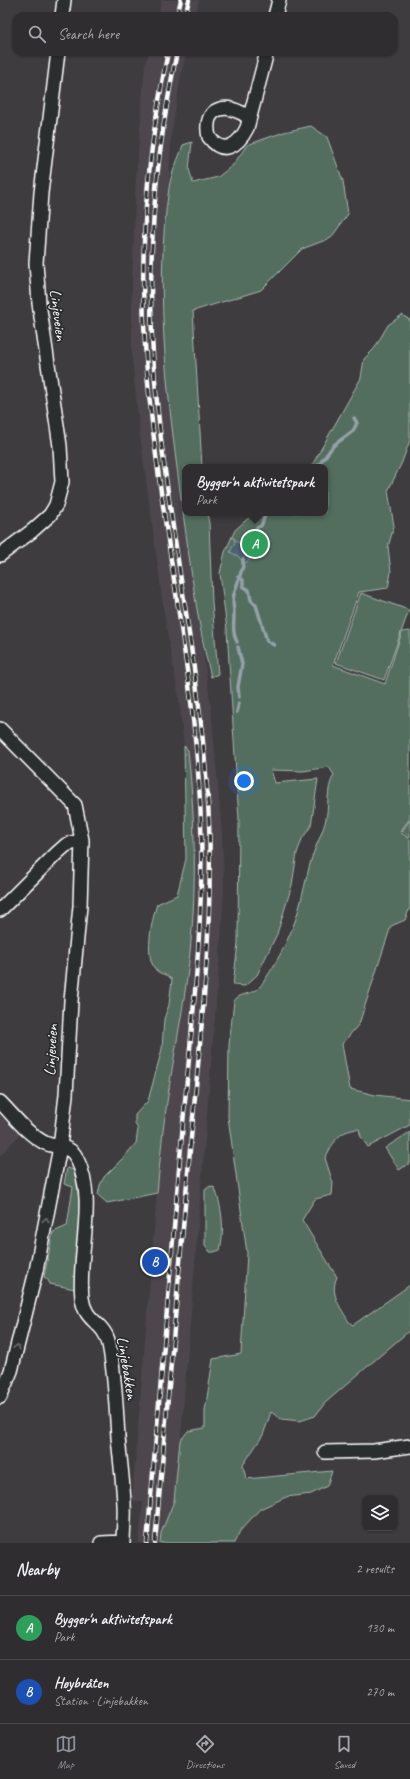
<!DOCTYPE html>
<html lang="en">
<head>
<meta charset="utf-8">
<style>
	body { margin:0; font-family:Caveat,sans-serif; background:#3b393c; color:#f1f3f6 }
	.controls { position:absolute; right:12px; bottom:12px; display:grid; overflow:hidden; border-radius:8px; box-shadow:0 1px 3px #0004 }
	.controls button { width:36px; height:36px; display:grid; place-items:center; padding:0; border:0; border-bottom:1px solid #4a494c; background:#2f2d30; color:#f1f3f6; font:20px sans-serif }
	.you { position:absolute; left:244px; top:781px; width:14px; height:14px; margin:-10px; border:3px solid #fff; border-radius:50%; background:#1a73e8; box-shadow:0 0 0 6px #1a73e833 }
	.badge { display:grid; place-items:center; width:26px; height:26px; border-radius:50%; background:#8c9099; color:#fff; font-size:13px; font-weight:700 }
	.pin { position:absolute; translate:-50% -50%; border:2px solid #fff; box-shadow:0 1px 4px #0006 }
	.popup { position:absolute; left:182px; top:464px; width:146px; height:52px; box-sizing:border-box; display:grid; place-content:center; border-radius:8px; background:#2f2d30; filter:drop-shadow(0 1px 3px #0005); font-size:13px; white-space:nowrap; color:#a7a8ab }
	.popup b { font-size:15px; color:#f1f3f6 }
	.popup::after { content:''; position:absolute; left:50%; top:100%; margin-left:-8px; border:8px solid transparent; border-top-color:#2f2d30 }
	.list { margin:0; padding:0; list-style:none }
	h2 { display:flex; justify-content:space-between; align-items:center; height:52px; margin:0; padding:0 16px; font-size:17px }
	h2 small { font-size:13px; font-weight:400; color:#a7a8ab }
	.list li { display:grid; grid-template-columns:26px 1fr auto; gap:12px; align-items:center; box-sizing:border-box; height:64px; padding:0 16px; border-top:1px solid #4a494c }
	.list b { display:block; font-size:15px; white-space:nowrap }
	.list p { margin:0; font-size:13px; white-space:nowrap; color:#a7a8ab }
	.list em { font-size:13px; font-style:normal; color:#a7a8ab }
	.icon { flex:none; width:22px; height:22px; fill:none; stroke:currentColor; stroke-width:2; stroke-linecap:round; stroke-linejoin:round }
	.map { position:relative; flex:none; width:410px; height:1543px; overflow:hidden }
	.search { position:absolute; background:#2f2d30; box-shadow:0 1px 3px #0004; left:12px; right:12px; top:12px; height:44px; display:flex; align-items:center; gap:10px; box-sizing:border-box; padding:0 14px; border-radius:12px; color:#a7a8ab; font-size:15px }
	.sheet { height:180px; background:#2f2d30 }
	nav { display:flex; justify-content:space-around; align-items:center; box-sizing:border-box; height:56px; border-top:1px solid #4a494c; background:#2f2d30; font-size:11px; color:#a7a8ab }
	nav a { display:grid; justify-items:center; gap:2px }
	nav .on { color:#8c9099 }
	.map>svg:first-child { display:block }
	.built { fill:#4e474d }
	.green { fill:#536e5e; stroke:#a9b6ae }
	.water { fill:#4e6271; stroke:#95a1aa }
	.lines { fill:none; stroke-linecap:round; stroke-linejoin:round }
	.stream { stroke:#95a1aa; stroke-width:3.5 }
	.minor-casing { stroke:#fff; stroke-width:16 }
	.minor { stroke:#2a2d2e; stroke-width:13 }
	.rail-casing { stroke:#fff; stroke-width:4.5 }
	.rail { stroke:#2a2d2e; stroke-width:3; stroke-dasharray:9; stroke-linecap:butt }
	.oneway { stroke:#6a6c6d }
	.labels { text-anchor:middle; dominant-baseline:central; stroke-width:3.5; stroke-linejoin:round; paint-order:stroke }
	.street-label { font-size:16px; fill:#fff; stroke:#2a2d2e }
</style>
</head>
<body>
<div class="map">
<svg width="410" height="1543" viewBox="0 0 410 1543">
	<rect width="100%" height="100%" fill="#3f3c40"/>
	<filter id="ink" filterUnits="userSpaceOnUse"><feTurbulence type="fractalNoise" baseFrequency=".025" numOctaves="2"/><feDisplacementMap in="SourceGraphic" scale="8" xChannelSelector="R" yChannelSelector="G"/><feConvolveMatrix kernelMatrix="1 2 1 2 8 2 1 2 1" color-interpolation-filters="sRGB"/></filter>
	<g filter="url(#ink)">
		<!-- built -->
		<path class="built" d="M162 0H199L195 16H158Z
			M149 52H186L181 75 171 137 169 186 163 259 164 320 167 374 177 467 211 707 222 835 224 887 220 953 178 1472 174 1501 161 1533 160 1543H139L143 1502 132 1501 157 1193 166 1104 182 1011 190 953 194 892V834L188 750 184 746 179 698 166 626 140 435 132 358V285L136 178 145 65Z
			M0 1115 19 1135 0 1156Z"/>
		<!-- green -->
		<path class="green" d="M311 126 327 137 343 181 348 214 331 238 302 249 261 290 193 311 202 467H185V513H207L209 523 212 602 218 674 211 677C197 623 191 568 183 513 169 409 153 292 169 188 171 173 179 158 183 145L192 142 189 169 193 183 218 177 233 165 247 145 284 132Z
			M402 315 410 320V440L402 462 388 491 394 526 388 547 391 572 388 588 359 592 333 665 385 684 402 632 410 631V818L400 832 410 839V907L405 920 391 926 359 1024 342 1044 350 1089 375 1095 410 1099V1125L368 1147 361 1137 359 1129C337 1131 335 1141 325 1158L333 1183 332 1195 315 1199 302 1220 337 1277C329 1294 341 1308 349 1322L353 1325 410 1285V1330L325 1403 315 1416 300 1421 281 1419 271 1412 263 1435 243 1465 246 1479 332 1471 327 1486 311 1494 286 1497 260 1509 240 1531 234 1543H160L161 1533 174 1501 180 1441 188 1431 205 1428V1411L213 1359 241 1354 247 1253 228 1117 229 1045 234 1001C239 993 250 995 258 989 267 979 284 949 289 936 301 911 304 883 312 857 316 845 322 834 325 823 330 806 325 790 334 775L329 767 303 771 271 770 275 783 318 779 311 826 302 839 297 853 292 885 277 934 257 975 245 986 233 985 238 943 239 820 227 630 220 573 225 552 235 530 254 513H325V467H311L361 378 364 359 374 349 388 325Z
			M361 593 409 610 384 680 336 663Z
			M184 746 188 750C195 817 197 885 190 952 185 1003 174 1052 167 1102 162 1132 160 1163 157 1193L107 1203 98 1195 100 1185 104 1177 124 1157 136 1143 138 1129 135 1124V1115L148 1101 162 1049 164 1019 169 1005 172 980C168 974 162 975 157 971 143 959 152 919 157 904L177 895 186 859Z
			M410 820V837L402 831Z
			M410 1132V1163L399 1170 385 1148Z
			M67 1168 74 1170C79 1188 80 1207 79 1225 79 1238 76 1249 77 1262 77 1271 74 1279 75 1289L50 1284 48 1280 44 1277 53 1232 67 1226 73 1187 64 1184Z
			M210 1186 215 1188C222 1208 225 1229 220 1250L214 1252H210L205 1245V1190Z"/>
		<!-- water -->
		<path class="water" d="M233 537 237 542 252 549C253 555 250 562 244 563L238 556 230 552 235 542Z"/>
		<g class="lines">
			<!-- stream -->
			<path class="stream" d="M317 467 334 445 353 431 357 423 354 418
				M245 549C247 541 253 536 256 528L261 526 266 513
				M238 577 243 580V586L249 590 251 600 256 605 267 641 274 645
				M236 588 243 566V559
				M235 591C231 601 234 604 234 614 234 625 232 632 237 642
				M238 647 242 664 238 687 239 697
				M237 712 239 703"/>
			<!-- minor casing -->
			<g class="minor-casing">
				<path id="minor" d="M62 16 64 0
					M275 16 279 0
					M249 118C228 101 202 106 209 137 223 156 238 146 247 128L267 52
					M0 555 32 531 50 515 56 505 62 482 60 446 39 303 36 263 41 193 58 52
					M0 729 75 805 82 840 80 906 71 1001 66 1095 60 1147 36 1271 11 1371 0 1397
					M0 910 57 853 66 845 82 840
					M0 1102C14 1116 27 1134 45 1143 56 1148 70 1145 76 1157 98 1199 77 1254 82 1298 85 1323 104 1321 109 1344 115 1374 116 1406 118 1437 120 1459 123 1481 124 1504 125 1517 123 1530 123 1543
					M325 1452 374 1451 410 1446
					M101 1543 123 1542"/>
			</g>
			<!-- minor -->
			<use href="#minor" class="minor"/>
			<!-- rail casing -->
			<g class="rail-casing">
				<path id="rail" d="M177 16 181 0
					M185 16 189 0
					M147 1543C159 1403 171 1263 183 1123 192 1023 204 923 201 822 195 662 155 504 145 344 139 246 148 148 168 52
					M155 1543C167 1408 179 1273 191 1138 201 1033 213 928 209 822 202 659 160 499 152 336 148 241 157 146 177 52"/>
			</g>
			<!-- rail -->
			<use href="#rail" class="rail"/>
		</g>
		<!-- one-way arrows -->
		<defs><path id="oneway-chevron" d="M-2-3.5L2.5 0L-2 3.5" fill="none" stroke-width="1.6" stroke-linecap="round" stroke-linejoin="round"/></defs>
		<g class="oneway">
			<use href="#oneway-chevron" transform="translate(46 1220) rotate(-79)"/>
			<use href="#oneway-chevron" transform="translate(17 1347) rotate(-76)"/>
		</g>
	</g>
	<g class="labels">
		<!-- street labels -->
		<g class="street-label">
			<text transform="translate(58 315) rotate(83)">Linjeveien</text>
			<text transform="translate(51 1050) rotate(-87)">Linjeveien</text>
			<text transform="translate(127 1368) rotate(81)">Linjebakken</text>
		</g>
	</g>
</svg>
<div class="controls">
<button><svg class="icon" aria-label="layers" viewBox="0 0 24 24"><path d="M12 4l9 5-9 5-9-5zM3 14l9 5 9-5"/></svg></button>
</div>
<div class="you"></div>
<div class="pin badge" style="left:255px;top:544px;background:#2e9e5b">A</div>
<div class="popup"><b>Bygger'n aktivitetspark</b>Park</div>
<div class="pin badge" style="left:155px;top:1262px;background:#1a4fb4">B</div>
<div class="search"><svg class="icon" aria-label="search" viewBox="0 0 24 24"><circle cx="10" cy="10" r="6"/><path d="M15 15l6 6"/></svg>Search here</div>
</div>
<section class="sheet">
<h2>Nearby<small>2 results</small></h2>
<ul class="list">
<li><span class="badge" style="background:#2e9e5b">A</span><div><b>Bygger'n aktivitetspark</b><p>Park</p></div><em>130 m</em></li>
<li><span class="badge" style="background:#1a4fb4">B</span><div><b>Høybråten</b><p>Station · Linjebakken</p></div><em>270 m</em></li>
</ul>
</section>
<nav>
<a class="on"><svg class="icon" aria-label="map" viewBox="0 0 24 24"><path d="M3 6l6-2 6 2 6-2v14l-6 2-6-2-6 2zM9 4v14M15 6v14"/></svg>Map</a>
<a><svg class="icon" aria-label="directions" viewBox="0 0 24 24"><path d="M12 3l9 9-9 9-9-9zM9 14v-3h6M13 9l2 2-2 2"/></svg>Directions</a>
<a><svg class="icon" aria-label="saved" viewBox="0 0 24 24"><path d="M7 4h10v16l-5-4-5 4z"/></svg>Saved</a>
</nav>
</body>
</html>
